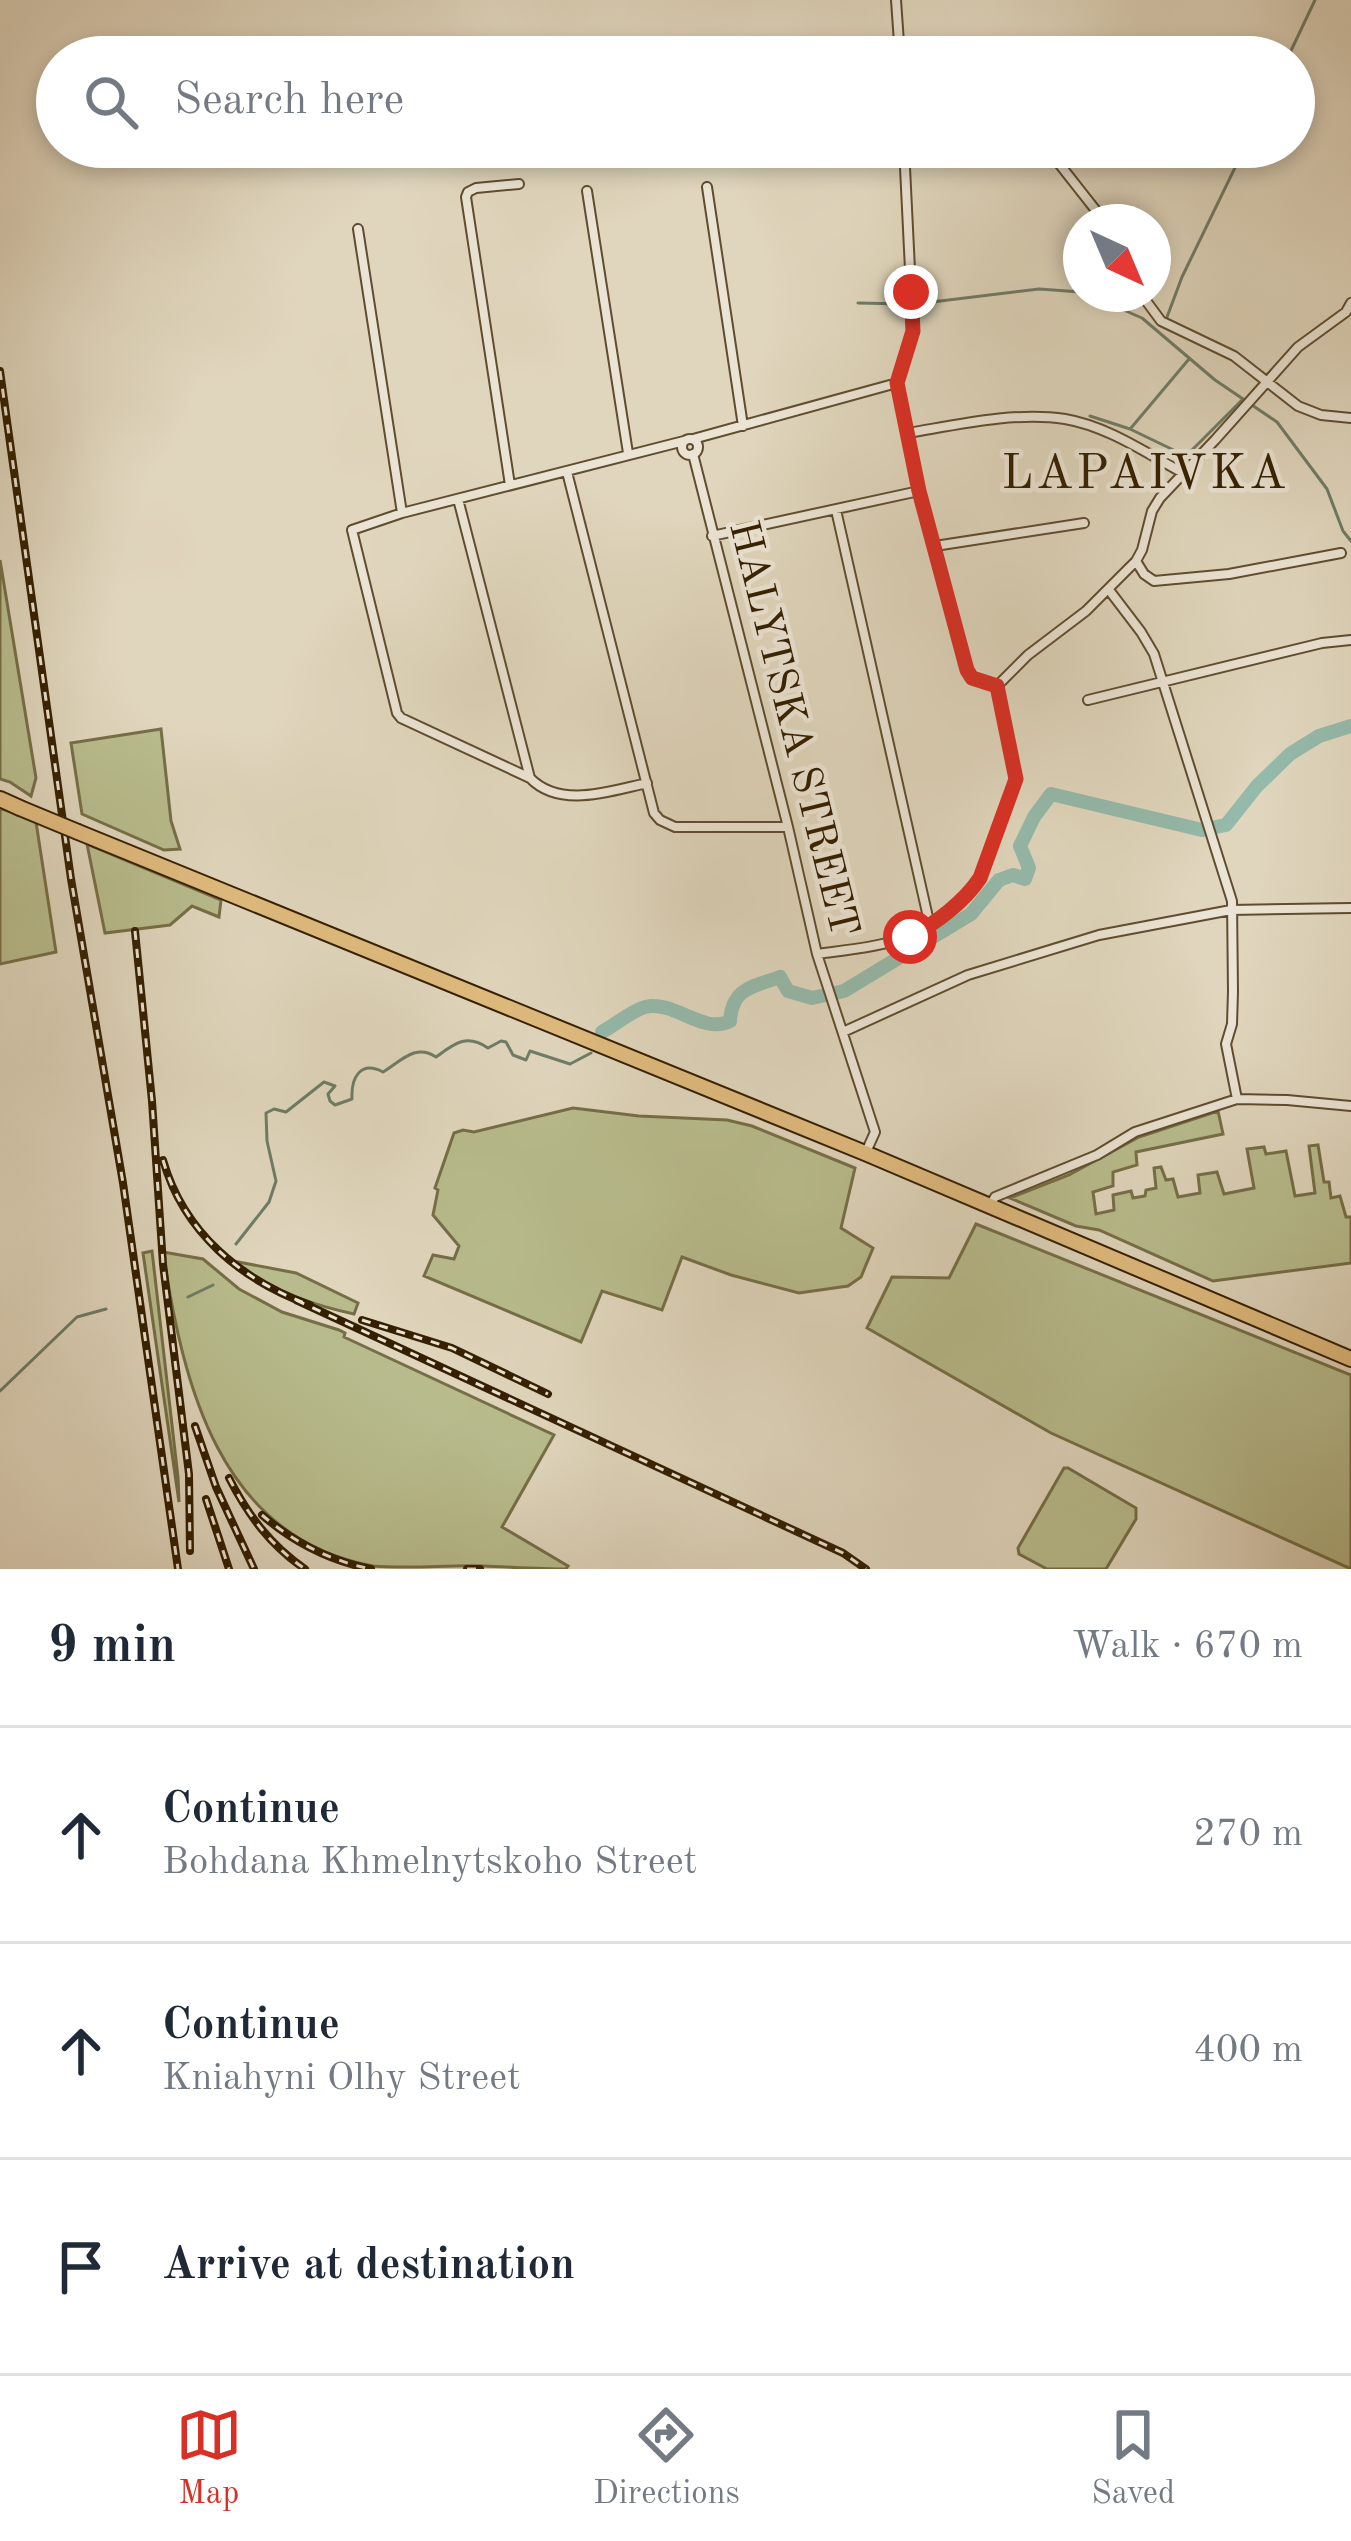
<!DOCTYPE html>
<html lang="en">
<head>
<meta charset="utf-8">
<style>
	body { margin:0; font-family:"Old Standard TT",serif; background:#f6f6f7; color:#1f2937 }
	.compass { position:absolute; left:1063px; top:204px; width:108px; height:108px; border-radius:50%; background:#fff; box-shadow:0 6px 18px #0003; rotate:136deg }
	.stop { position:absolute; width:36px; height:36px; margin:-27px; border:9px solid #d93025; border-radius:50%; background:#fff }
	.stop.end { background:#d93025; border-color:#fff; box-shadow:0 3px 12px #0008 }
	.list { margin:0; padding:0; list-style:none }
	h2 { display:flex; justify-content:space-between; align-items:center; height:156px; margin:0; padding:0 48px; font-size:51px }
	h2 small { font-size:39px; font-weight:400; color:#747a83 }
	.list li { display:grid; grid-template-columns:78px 1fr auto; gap:36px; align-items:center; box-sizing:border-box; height:216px; padding:0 48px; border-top:3px solid #e0e1e3 }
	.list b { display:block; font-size:45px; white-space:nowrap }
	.list p { margin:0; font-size:39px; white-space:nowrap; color:#747a83 }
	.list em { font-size:39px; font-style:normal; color:#747a83 }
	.icon { flex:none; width:66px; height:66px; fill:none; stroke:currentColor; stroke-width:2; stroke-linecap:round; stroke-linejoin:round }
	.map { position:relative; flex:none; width:1351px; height:1569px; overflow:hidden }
	.search { position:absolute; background:#fff; box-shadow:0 6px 18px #0003; left:36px; right:36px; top:36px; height:132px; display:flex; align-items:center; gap:30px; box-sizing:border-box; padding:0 42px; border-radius:66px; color:#747a83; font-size:45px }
	.sheet { height:804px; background:#fff }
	nav { display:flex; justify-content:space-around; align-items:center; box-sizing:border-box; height:168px; border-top:3px solid #e0e1e3; background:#fff; font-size:33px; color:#747a83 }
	nav a { display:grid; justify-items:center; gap:6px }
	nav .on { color:#d93025 }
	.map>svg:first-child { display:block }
	.green { fill:#b8bc8d; stroke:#766e46; stroke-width:3 }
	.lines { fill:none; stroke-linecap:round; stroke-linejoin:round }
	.stream { stroke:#6e7c67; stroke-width:3 }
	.river { stroke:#95baab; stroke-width:14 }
	.minor-casing { stroke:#5f4d2f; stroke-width:12 }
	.trunk-casing { stroke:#341f00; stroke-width:18 }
	.minor { stroke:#ebe4d4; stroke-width:8 }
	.trunk { stroke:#e0bb7e; stroke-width:14 }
	.rail-casing { stroke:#341f00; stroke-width:8 }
	.rail { stroke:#ebe4d4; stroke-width:3; stroke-dasharray:9; stroke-linecap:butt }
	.trunk-bridge-casing { stroke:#341f00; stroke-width:18; stroke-linecap:butt }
	.trunk-bridge { stroke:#e0bb7e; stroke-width:14 }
	.route { stroke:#d93025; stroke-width:15 }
	.labels { text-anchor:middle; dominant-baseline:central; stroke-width:9; stroke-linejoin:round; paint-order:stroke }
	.street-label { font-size:42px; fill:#341f00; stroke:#ebe4d4 }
	.quarter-label { font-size:48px; letter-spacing:3px; fill:#341f00; stroke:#ebe4d4 }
</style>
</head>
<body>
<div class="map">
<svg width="1351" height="1569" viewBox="0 0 1351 1569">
	<rect width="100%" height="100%" fill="#e0d6bd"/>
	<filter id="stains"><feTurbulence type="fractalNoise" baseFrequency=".00167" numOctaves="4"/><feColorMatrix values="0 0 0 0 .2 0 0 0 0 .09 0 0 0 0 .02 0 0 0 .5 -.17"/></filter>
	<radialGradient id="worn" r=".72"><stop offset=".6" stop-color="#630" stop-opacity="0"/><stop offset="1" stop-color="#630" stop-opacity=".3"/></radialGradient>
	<!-- green -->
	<path class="green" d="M0 560 36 778 31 796 10 782 0 779Z
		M161 729 171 821 180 849 164 850 82 814 71 743Z
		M0 808 36 822 56 952 0 964Z
		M87 844 221 900 219 917 192 906 170 925 105 933Z
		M573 1108 639 1116 727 1120 752 1126 855 1168 841 1228 873 1248 861 1277 848 1286 799 1293 731 1275 682 1257 662 1310 602 1291 581 1342 424 1276 433 1255 454 1259 459 1246 433 1215 438 1190 435 1188 454 1133 463 1130 474 1132Z
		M1218 1111 1223 1134 1136 1152 1137 1165 1113 1172V1186L1093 1192 1096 1214 1114 1210 1113 1195 1131 1191 1133 1198 1145 1196 1146 1190 1156 1188 1154 1168 1161 1167 1166 1180 1173 1179 1178 1197 1200 1193 1198 1175 1217 1172 1224 1194 1254 1188 1247 1149 1264 1147 1266 1154 1286 1151 1295 1196 1315 1193 1309 1146 1318 1145 1324 1182H1329L1331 1198 1340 1196 1346 1217H1351V1263L1213 1281 1099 1230 1076 1226 1010 1198 1069 1175 1139 1137Z
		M976 1224 1351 1375V1569L1051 1433 867 1328 892 1277 949 1278Z
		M152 1251 178 1477 179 1502 143 1253Z
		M163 1252 203 1259 239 1289 282 1312 339 1330 345 1333 344 1337 554 1435 502 1527 568 1566 566 1569C538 1569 511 1567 483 1566 446 1565 410 1569 373 1566 219 1538 183 1384 163 1252Z
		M233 1261 296 1273 358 1303 354 1314C311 1305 267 1289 233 1261Z
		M1064 1468H1068L1136 1508V1519L1106 1569H1047L1019 1554 1018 1548Z"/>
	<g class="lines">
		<!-- stream -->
		<path class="stream" d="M1288 57 1315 0
			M1087 294 1142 318 1215 380 1277 422 1327 489 1343 531 1351 541
			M858 303 906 304
			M924 303 1039 289 1081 292
			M1167 317 1182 277 1245 147
			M1090 416 1130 429 1186 456 1242 400
			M1131 428 1189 359
			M236 1244 269 1202 276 1181 267 1141 266 1113 274 1109 286 1112 324 1082 335 1086 328 1094 330 1101 335 1105 352 1099C351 1078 360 1060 383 1072 401 1061 416 1043 436 1057 454 1044 466 1033 488 1048L501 1041 506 1042 513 1055 526 1060 530 1051 570 1064 591 1053
			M188 1297 213 1285
			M0 1391 77 1317 106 1309"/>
		<!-- river -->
		<path class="river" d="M1216 827 1226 825 1257 786 1290 754 1319 736 1351 726
			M602 1032C615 1025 631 1011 645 1007 675 1000 703 1035 730 1021 732 988 752 987 780 977L788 991 812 998 844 991 971 914 999 880 1013 875 1025 879 1029 868 1020 846 1034 817 1051 794 1202 830 1206 829"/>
		<!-- minor casing -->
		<g class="minor-casing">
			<path id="minor" d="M896 0 900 57
				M904 147 913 331 897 383 919 491 967 670 972 678 997 686
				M1046 147 1105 222
				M707 187 743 426
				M587 191 628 453
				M358 229 402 513
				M1141 294 1161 321 1234 356 1298 406 1321 415 1351 418
				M908 433C956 425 1016 411 1065 419 1107 426 1146 453 1183 473
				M682 447a8 8 0 1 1 16 0a8 8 0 1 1-16 0Z
				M693 439 897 383
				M693 454 788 827 817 954 875 1132 866 1152
				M567 472 654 813 660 820 675 827H788
				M510 485 466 197 468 192 476 188 519 184
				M458 499 530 778C560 809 610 791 647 783
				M836 510 930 926
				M712 536 919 491
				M935 546 1084 523
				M1136 561 1144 574 1154 581 1229 574 1341 553
				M1109 590 1141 632 1154 654 1232 901 1233 992 1232 1024 1226 1044 1237 1099
				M997 686 1028 655 1086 611 1136 561 1142 550 1152 511 1160 498 1215 440 1298 347 1346 312 1351 303
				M1088 700 1322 643 1351 640
				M530 778 401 718 397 713 352 530 402 513 684 441
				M817 954C846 950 887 946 913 935 938 925 966 899 980 878L1016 779 997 686
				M843 1032 968 975 1099 935 1231 910 1351 908
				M989 1207 995 1197 1097 1155 1135 1132 1237 1099 1287 1100 1351 1106"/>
		</g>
		<!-- trunk casing -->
		<g class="trunk-casing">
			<path id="trunk" d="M0 799 20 808
				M78 832 865 1153 1351 1359"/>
		</g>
		<!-- minor -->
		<use href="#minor" class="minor"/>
		<!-- trunk -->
		<use href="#trunk" class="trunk"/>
		<!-- rail casing -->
		<g class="rail-casing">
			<path id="rail" d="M0 371 71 879 123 1183 178 1569
				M135 931 152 1101 163 1264 189 1474 190 1551
				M163 1160C184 1233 241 1280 310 1305
				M296 1300 843 1553 866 1569
				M362 1320 452 1348 548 1394
				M195 1426 216 1487 254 1569
				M229 1478C248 1515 270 1545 305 1569
				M206 1499 229 1569
				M262 1515C293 1542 331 1561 371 1569
				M467 1569H480"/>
		</g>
		<!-- rail -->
		<use href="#rail" class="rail"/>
		<!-- trunk-bridge casing -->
		<g class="trunk-bridge-casing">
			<path id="trunk-bridge" d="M20 808 78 832"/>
		</g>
		<!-- trunk-bridge -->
		<use href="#trunk-bridge" class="trunk-bridge"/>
	</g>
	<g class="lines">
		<!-- route -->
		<path class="route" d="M910 937C936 923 964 902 980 878L1016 779 997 686 972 678 967 670 919 491 897 383 913 331 911 292"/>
	</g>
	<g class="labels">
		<!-- street labels -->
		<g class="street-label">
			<text transform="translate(792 729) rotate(76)">HALYTSKA STREET</text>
		</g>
		<!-- quarter labels -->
		<g class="quarter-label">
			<text x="1145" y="475">LAPAIVKA</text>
		</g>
	</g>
	<rect width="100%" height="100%" filter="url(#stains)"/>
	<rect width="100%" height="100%" fill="url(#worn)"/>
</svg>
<svg class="compass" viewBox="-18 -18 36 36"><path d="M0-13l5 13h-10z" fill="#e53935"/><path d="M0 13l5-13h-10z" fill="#747a83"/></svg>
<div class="stop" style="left:910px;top:937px"></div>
<div class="stop end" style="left:911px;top:292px"></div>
<div class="search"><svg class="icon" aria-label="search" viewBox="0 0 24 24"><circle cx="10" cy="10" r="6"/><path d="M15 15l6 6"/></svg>Search here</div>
</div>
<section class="sheet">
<h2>9 min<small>Walk · 670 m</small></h2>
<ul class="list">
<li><svg class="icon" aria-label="ahead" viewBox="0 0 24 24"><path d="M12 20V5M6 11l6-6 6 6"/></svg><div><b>Continue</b><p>Bohdana Khmelnytskoho Street</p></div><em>270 m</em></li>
<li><svg class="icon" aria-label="ahead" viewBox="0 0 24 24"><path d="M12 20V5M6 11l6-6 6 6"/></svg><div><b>Continue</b><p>Kniahyni Olhy Street</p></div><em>400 m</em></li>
<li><svg class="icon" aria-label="arrive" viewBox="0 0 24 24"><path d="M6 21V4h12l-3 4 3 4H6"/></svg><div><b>Arrive at destination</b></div></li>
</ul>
</section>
<nav>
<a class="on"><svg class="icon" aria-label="map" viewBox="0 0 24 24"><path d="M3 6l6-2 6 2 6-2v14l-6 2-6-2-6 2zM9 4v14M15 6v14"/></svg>Map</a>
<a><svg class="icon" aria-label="directions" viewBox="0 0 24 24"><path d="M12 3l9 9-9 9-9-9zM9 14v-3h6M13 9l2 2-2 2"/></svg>Directions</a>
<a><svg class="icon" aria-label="saved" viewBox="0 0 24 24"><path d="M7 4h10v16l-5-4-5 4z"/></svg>Saved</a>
</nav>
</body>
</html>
